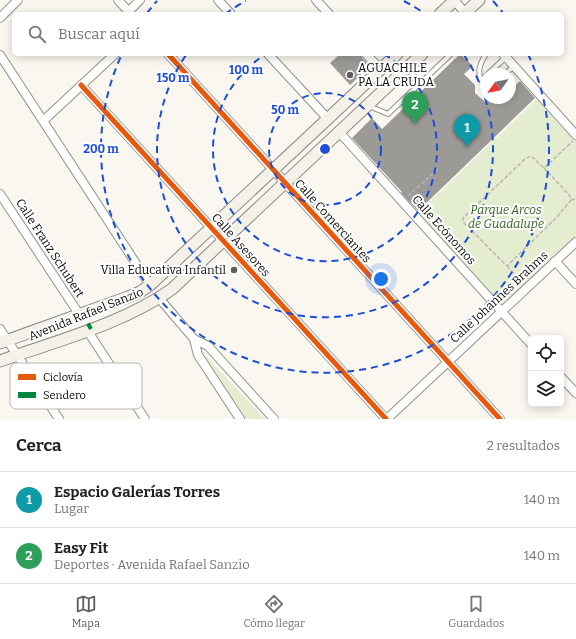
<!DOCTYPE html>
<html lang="es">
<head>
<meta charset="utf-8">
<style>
	body { margin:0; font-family:Bitter,serif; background:#f2f2f2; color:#222 }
	.controls { position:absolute; right:12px; bottom:12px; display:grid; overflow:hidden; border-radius:6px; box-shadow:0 2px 10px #0003 }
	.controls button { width:36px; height:36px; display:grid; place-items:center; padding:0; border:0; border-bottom:1px solid #e0e0e0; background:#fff; color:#222; font:20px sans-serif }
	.compass { position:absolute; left:480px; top:68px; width:36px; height:36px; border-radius:50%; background:#fff; box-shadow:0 2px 10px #0003; rotate:237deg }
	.you { position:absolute; left:381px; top:279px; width:14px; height:14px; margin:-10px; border:3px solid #fff; border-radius:50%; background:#1a73e8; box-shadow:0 0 0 6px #1a73e833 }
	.badge { display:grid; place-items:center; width:26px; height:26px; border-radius:50%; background:#5f5e5c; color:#fff; font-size:13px; font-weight:700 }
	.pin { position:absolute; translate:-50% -33px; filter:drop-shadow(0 1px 2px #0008) }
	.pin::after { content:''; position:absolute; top:21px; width:14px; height:12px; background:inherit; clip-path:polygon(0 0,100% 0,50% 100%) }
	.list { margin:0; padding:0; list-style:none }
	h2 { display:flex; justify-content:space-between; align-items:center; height:52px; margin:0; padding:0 16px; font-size:17px }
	h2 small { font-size:13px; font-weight:400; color:#767676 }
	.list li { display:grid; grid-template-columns:26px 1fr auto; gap:12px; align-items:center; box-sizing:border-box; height:56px; padding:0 16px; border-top:1px solid #e0e0e0 }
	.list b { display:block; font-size:15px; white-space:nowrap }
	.list p { margin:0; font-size:13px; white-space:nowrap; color:#767676 }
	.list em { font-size:13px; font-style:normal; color:#767676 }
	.icon { flex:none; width:22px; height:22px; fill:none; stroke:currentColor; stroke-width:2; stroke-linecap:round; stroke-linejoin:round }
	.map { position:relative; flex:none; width:576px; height:419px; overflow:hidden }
	.search { position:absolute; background:#fff; box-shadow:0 2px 10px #0003; left:12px; right:12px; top:12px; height:44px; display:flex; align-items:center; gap:10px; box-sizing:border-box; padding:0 14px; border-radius:6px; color:#767676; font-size:15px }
	.sheet { height:164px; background:#fff }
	nav { display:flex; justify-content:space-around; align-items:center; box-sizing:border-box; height:56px; border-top:1px solid #e0e0e0; background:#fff; font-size:11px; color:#767676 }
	nav a { display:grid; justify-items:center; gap:2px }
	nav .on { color:#5f5e5c }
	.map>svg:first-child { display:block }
	.green { fill:#e5edd1 }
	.building { fill:#9c9a96 }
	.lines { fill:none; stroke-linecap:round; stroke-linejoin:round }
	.lane-casing { stroke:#93928f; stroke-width:6 }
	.street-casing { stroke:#93928f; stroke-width:10 }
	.secondary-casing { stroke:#8a8885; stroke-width:13 }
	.path { stroke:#b7b6b5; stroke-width:1.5; stroke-dasharray:4 2; stroke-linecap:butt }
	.lane { stroke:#fefefd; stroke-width:4 }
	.street { stroke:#fefefd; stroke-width:8 }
	.secondary { stroke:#f4f1e8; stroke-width:11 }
	.quiet { stroke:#00873e; stroke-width:4; stroke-dasharray:8 4; stroke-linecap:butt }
	.cycleway-casing { stroke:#fff; stroke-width:8 }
	.cycleway { stroke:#e8590c; stroke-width:5 }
	.ring { fill:none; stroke:#1d4ed8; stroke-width:2; stroke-dasharray:7 5 }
	.poi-dot { fill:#5f5e5c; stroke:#fff; stroke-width:1.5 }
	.labels { text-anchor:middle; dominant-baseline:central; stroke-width:4; stroke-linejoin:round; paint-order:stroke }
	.poi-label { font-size:12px; fill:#0c0c0c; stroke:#fff; text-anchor:start }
	.park-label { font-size:12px; font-style:italic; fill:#325f21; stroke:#fff }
	.street-label { font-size:12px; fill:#0c0c0c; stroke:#fff }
	.key { fill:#fff; stroke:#b6b6b6; stroke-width:1 }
	.key-label { font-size:11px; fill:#0c0c0c }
	.centre { fill:#1d4ed8; stroke:#fff; stroke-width:2 }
	.ring-label { font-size:12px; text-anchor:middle; font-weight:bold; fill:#1d4ed8; stroke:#fff; stroke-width:4; stroke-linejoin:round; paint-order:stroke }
</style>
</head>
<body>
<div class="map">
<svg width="576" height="419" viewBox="0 0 576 419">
	<rect width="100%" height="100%" fill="#faf7f0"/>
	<!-- green -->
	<path class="green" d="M539 97 576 138V238L502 309 417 214Z
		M201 351 265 419H245Z"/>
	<!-- building -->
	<path class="building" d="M340 54H361L362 58 370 66 350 85 330 63Z
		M460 54 473 66 464 74 475 85V93L485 102 489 98 495 104 501 98H510V90L520 81 535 98 418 211 401 193 402 192 352 138 372 118 382 129Z"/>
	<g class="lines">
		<!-- lane casing -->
		<g class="lane-casing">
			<path id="lane" d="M407 69 421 83
				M488 74 506 57
				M505 74 514 66
				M484 78 486 76
				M486 88C477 75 477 68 486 54
				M369 106 388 114 451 54"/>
		</g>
		<!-- street casing -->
		<g class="street-casing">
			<path id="street" d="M118 0 131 14
				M218 0 231 14
				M316 0 329 14
				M454 0 466 14
				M129 11 140 0
				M0 18 18 0
				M168 54 500 419
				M268 54 328 119
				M366 54 381 70
				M503 54 576 135
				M0 55 150 285
				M81 85 386 419
				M43 121 115 54
				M340 133 531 344
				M0 194 79 314
				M555 261 576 284
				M159 298 194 339 198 355 240 419
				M0 329 59 419
				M87 330 145 419
				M194 339 208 346 274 419
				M561 377 576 393
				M387 419 576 242"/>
		</g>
		<!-- secondary casing -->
		<g class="secondary-casing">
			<path id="secondary" d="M440 14 455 0
				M464 14 479 0
				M0 343 128 297 140 292 150 285 397 54
				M0 361C56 341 123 324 172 289L422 54"/>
		</g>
		<!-- path -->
		<path class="path" d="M544 168 570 196 571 200 556 218 507 266 463 222V218L526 158 531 156 544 168 573 141
			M408 196 439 168
			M571 200 576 199
			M507 266 522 282"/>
		<!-- lane -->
		<use href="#lane" class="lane"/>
		<!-- street -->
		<use href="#street" class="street"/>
		<!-- secondary -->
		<use href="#secondary" class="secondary"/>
		<!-- quiet -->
		<path class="quiet" d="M82 313 91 329"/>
		<!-- cycleway casing -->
		<g class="cycleway-casing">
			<path id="cycleway" d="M168 54 500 419
				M81 85 386 419"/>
		</g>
		<!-- cycleway -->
		<use href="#cycleway" class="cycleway"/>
	</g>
	<!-- distance rings -->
	<g class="ring">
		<circle cx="325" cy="149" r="56"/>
		<path d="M384 54A112 112 0 1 1 266 54"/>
		<path d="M225 14A168 168 0 0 1 246 1M404 1A168 168 0 0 1 425 14M464 55A168 168 0 1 1 186 55"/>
		<path d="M147 13A224 224 0 0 1 157 1M493 1A224 224 0 0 1 503 13M528 54A224 224 0 1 1 122 54"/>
	</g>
	<!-- markers -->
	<g class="poi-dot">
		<circle cx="350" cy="75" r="4"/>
		<circle cx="234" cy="270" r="4"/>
	</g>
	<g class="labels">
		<!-- poi labels -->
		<g class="poi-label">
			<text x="358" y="68">AGUACHILE<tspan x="358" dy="14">PA LA CRUDA</tspan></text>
			<text x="226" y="270" text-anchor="end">Villa Educativa Infantil</text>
		</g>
		<!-- park labels -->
		<g class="park-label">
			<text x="506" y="210">Parque Arcos<tspan x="506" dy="14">de Guadalupe</tspan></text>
		</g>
		<!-- street labels -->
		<g class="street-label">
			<text transform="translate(333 221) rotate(48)">Calle Comerciantes</text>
			<text transform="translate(444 230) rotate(48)">Calle Ecónomos</text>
			<text transform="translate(241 245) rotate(48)">Calle Asesores</text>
			<text transform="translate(50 248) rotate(57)">Calle Franz Schubert</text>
			<text transform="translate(499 297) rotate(-43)">Calle Johannes Brahms</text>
			<text transform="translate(86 314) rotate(-22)">Avenida Rafael Sanzio</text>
		</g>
	</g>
	<!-- legend -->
	<rect x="10" y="363" width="132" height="46" rx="6" class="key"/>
	<rect x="18" y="374" width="18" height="6" fill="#e8590c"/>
	<rect x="18" y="392" width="18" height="6" fill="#00873e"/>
	<g class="key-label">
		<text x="43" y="381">Ciclovía</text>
		<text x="43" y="399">Sendero</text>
	</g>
	<circle cx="325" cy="149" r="6" class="centre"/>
	<g class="ring-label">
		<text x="246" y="74">100 m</text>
		<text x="173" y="82">150 m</text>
		<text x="285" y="114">50 m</text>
		<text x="101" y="153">200 m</text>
	</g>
</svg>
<div class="controls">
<button><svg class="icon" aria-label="locate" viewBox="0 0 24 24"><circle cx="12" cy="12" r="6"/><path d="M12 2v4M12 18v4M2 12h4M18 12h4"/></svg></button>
<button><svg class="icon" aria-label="layers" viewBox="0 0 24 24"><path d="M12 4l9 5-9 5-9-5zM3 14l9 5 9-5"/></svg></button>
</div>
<svg class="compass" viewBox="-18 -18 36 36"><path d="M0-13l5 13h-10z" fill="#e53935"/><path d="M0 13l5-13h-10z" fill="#767676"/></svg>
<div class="you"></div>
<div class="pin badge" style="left:467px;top:147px;background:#0f9aa8">1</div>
<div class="pin badge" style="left:415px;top:124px;background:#2e9e5b">2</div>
<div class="search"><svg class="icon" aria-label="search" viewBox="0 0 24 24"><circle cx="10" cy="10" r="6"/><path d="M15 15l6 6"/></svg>Buscar aquí</div>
</div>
<section class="sheet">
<h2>Cerca<small>2 resultados</small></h2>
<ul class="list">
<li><span class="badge" style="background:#0f9aa8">1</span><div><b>Espacio Galerías Torres</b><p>Lugar</p></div><em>140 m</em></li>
<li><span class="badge" style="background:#2e9e5b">2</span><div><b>Easy Fit</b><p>Deportes · Avenida Rafael Sanzio</p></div><em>140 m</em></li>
</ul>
</section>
<nav>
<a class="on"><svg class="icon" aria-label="map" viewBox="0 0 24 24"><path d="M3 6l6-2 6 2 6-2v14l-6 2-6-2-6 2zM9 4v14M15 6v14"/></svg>Mapa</a>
<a><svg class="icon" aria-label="directions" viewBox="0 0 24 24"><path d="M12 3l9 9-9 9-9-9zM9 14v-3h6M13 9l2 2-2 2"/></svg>Cómo llegar</a>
<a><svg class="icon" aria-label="saved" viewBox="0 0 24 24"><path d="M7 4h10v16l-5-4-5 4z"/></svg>Guardados</a>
</nav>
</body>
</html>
